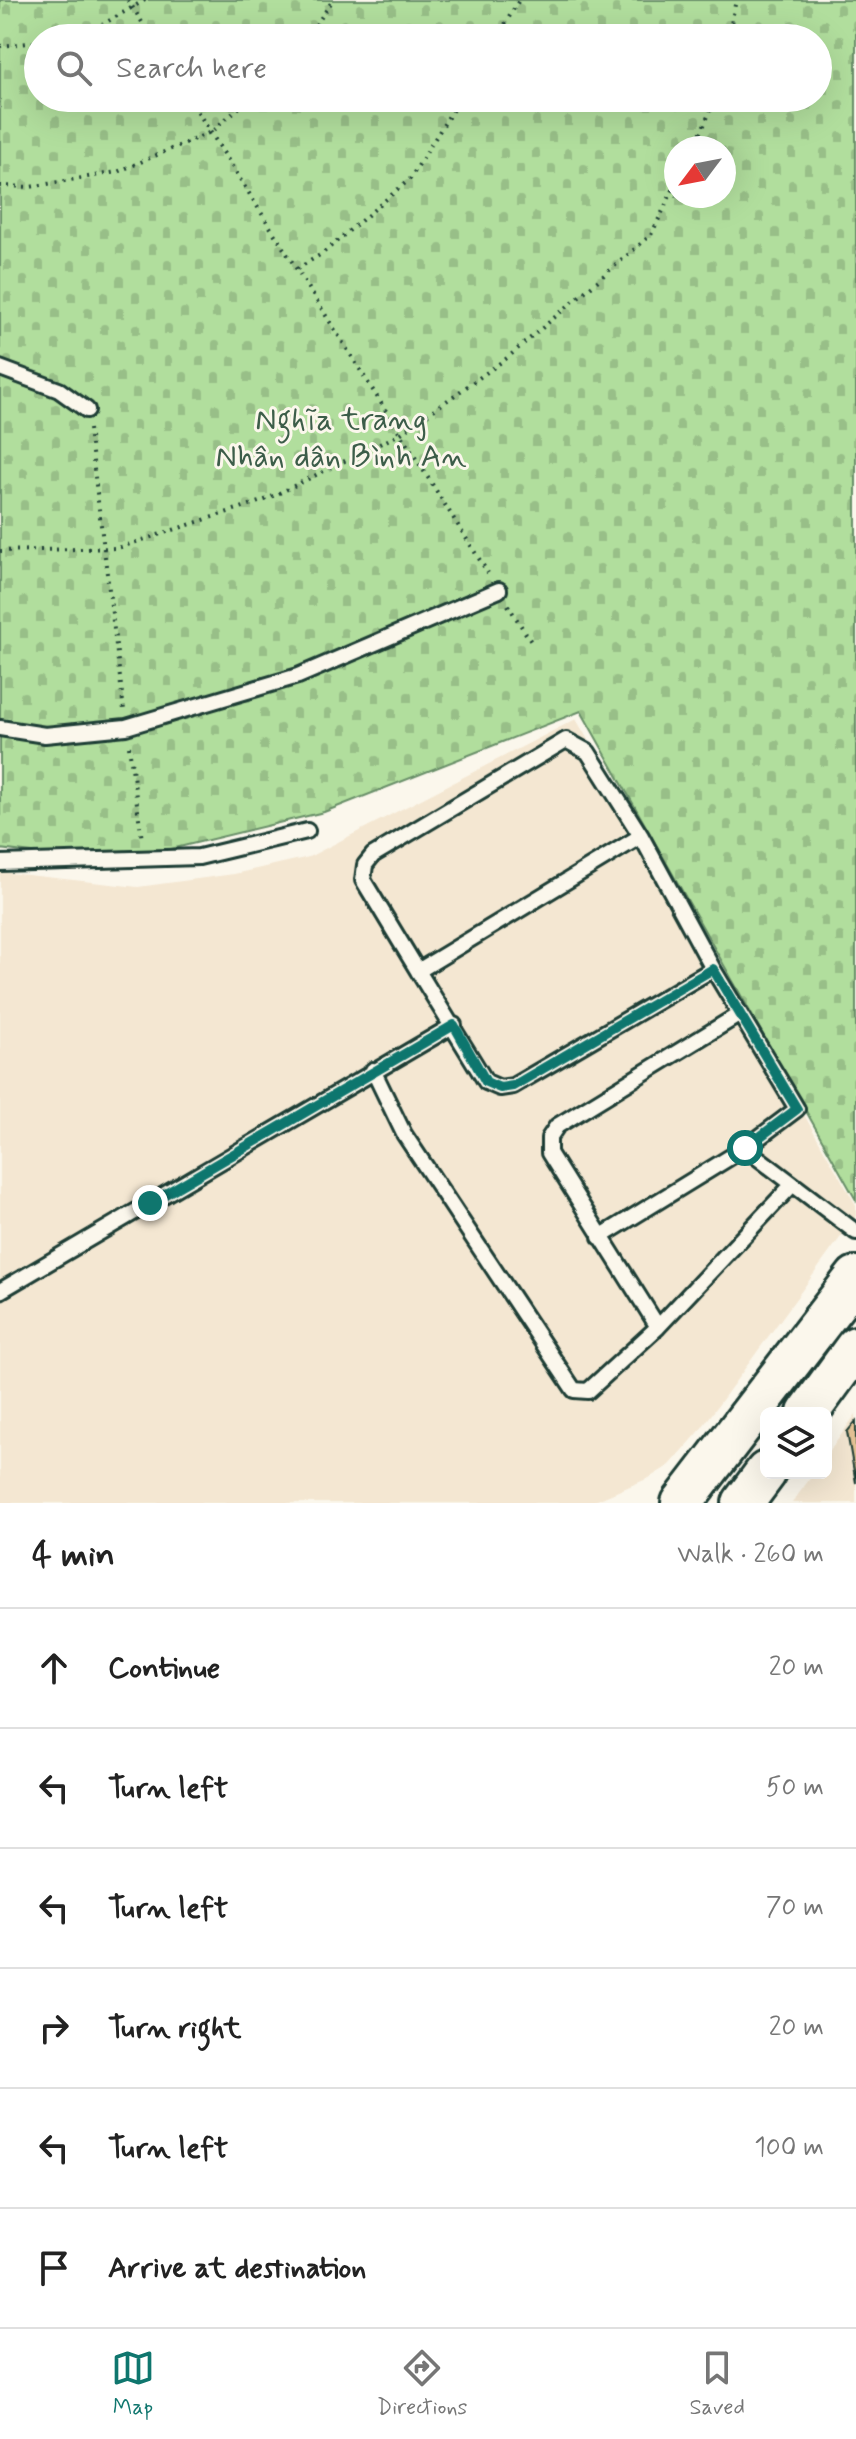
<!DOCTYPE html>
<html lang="en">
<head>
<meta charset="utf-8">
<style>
	body { margin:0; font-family:Mynerve,sans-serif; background:#f6f6f6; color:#222 }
	.controls { position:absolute; right:24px; bottom:24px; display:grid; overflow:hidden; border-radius:12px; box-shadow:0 8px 32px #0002 }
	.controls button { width:72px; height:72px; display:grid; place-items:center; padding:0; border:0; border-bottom:2px solid #e0e0e0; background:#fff; color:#222; font:40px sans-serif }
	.compass { position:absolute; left:664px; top:136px; width:72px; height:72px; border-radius:50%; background:#fff; box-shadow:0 8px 32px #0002; rotate:238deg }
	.stop { position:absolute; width:24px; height:24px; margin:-18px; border:6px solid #0f766e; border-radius:50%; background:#fff }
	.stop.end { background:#0f766e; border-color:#fff; box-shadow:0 2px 8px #0008 }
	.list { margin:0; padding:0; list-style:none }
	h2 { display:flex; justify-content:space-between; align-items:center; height:104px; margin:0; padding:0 32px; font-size:34px }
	h2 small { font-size:26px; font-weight:400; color:#767676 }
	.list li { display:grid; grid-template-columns:52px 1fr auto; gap:24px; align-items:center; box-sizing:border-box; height:120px; padding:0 32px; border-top:2px solid #e0e0e0 }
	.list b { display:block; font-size:30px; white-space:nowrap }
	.list em { font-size:26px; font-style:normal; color:#767676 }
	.icon { flex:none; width:44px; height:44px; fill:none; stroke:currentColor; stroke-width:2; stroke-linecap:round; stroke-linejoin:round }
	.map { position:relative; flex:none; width:856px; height:1503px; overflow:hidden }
	.search { position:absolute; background:#fff; box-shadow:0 8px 32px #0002; left:24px; right:24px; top:24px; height:88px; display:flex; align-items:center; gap:20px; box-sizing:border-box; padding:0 28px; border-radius:44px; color:#767676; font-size:30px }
	.sheet { height:824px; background:#fff }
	nav { display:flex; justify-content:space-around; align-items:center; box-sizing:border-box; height:112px; border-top:2px solid #e0e0e0; background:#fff; font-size:22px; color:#767676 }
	nav a { display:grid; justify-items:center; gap:4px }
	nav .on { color:#0f766e }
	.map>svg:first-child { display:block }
	.built { fill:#f4e7d2 }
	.cemetery { fill:url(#cemetery-stones); stroke:#688e68; stroke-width:2; fill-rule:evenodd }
	.building { fill:#e3c295; stroke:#1f3d34; stroke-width:2 }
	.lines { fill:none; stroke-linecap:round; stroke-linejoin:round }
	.lane-casing { stroke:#1f3d34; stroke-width:20 }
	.secondary-casing { stroke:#1f3d34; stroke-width:46 }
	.path { stroke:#1f3d34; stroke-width:4; stroke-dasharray:2 6; stroke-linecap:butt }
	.lane { stroke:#fbf7ec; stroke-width:14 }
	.secondary { stroke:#fbf7ec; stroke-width:40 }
	.route { stroke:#0f766e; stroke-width:10 }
	.labels { text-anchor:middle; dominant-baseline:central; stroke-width:6; stroke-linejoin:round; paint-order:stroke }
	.park-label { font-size:32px; fill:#3c5d49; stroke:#fbf7ec }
</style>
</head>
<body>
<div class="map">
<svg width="856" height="1503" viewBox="0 0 856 1503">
	<defs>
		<pattern id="cemetery-stones" width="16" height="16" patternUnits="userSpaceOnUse" patternTransform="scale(2)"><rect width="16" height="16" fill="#b1de9d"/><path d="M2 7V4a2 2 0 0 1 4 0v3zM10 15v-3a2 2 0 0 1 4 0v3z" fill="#98bf88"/></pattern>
	</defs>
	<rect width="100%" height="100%" fill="#fbf7ec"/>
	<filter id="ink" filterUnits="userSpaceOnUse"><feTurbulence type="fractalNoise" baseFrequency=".0125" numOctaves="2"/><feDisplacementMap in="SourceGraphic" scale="16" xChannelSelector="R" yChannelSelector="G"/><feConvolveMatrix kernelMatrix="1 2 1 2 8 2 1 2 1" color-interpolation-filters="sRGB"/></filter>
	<g filter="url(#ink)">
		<!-- built -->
		<path class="built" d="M576 719 856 1205V1216L698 1433 670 1465 649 1478 590 1503H0V872L138 887 234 874 309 857Z
			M856 1414V1503H792L814 1473H826V1456Z"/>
		<!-- cemetery -->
		<path class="cemetery" d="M0 0H856V1200L581 711 324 812 113 863 0 849ZM38 38H818V98H38ZM676 148H724V196H676Z"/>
		<!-- building -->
		<path class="building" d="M856 1421V1483L847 1432Z"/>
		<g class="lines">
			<!-- lane casing -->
			<g class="lane-casing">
				<path id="lane" d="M0 368 59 390 87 410
					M0 728 45 735 126 727 298 676 499 590
					M641 836 418 971 486 1082 500 1088 513 1086 713 969 797 1109 745 1148
					M0 863 199 857 307 831
					M418 971 363 880 365 865 373 855 566 740 588 752 641 836 713 969
					M373 1070 404 1134 574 1390 588 1391 658 1327 792 1185
					M600 1237 745 1148 856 1232
					M0 1291 454 1025
					M658 1327 549 1153V1138L557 1126 740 1014"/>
			</g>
			<!-- secondary casing -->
			<g class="secondary-casing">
				<path id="secondary" d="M808 1413 856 1347
					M682 1503 856 1277
					M743 1503 766 1472"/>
			</g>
			<!-- path -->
			<path class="path" d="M128 0 152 38
				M56 38 91 31 145 0
				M307 38 333 0
				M497 38 519 0
				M728 38 736 0
				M0 46 38 42
				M189 98 488 573
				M694 148 716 98
				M0 186 30 187 117 172 211 132 250 98
				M297 269 323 253 410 179 460 98
				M89 429 124 710
				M0 551 118 548 265 500 400 434 507 358 651 235 676 184
				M508 605 533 645
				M129 746 142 840"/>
			<!-- lane -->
			<use href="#lane" class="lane"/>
			<!-- secondary -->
			<use href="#secondary" class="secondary"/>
		</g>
	</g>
	<g class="lines" filter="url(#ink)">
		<!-- route -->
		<path class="route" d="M150 1203 454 1025 486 1082 500 1088 513 1086 713 969 797 1109 745 1148"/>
	</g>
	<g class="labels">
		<!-- park labels -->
		<g class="park-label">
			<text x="341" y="420">Nghĩa trang<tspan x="341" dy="37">Nhân dân Bình An</tspan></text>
		</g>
	</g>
</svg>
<div class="controls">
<button><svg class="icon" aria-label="layers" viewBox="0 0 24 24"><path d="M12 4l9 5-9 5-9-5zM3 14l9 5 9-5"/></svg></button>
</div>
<svg class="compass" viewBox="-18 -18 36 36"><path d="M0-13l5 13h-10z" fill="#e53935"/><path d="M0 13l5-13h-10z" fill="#767676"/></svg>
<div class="stop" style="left:745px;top:1148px"></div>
<div class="stop end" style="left:150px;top:1203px"></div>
<div class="search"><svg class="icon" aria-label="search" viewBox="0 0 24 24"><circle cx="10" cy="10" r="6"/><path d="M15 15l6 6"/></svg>Search here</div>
</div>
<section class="sheet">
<h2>4 min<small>Walk · 260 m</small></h2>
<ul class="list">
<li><svg class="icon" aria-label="ahead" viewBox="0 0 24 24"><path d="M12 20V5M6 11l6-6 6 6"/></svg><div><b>Continue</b></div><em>20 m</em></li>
<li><svg class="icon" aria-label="left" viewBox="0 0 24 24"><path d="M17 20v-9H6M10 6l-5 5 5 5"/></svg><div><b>Turn left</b></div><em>50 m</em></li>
<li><svg class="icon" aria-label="left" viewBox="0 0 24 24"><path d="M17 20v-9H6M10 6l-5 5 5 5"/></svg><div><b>Turn left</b></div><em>70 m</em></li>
<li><svg class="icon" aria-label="right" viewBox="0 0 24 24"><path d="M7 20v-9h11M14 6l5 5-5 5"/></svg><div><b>Turn right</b></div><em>20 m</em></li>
<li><svg class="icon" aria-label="left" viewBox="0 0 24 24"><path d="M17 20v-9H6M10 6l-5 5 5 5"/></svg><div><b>Turn left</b></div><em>100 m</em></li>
<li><svg class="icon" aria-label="arrive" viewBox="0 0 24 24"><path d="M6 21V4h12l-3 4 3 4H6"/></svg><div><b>Arrive at destination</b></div></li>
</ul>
</section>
<nav>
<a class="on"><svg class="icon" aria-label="map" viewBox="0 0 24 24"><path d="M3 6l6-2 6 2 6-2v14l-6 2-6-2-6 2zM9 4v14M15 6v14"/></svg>Map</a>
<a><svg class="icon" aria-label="directions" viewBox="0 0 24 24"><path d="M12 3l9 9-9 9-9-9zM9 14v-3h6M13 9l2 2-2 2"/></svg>Directions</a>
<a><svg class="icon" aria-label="saved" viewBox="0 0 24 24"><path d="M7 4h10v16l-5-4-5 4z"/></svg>Saved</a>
</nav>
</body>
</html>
